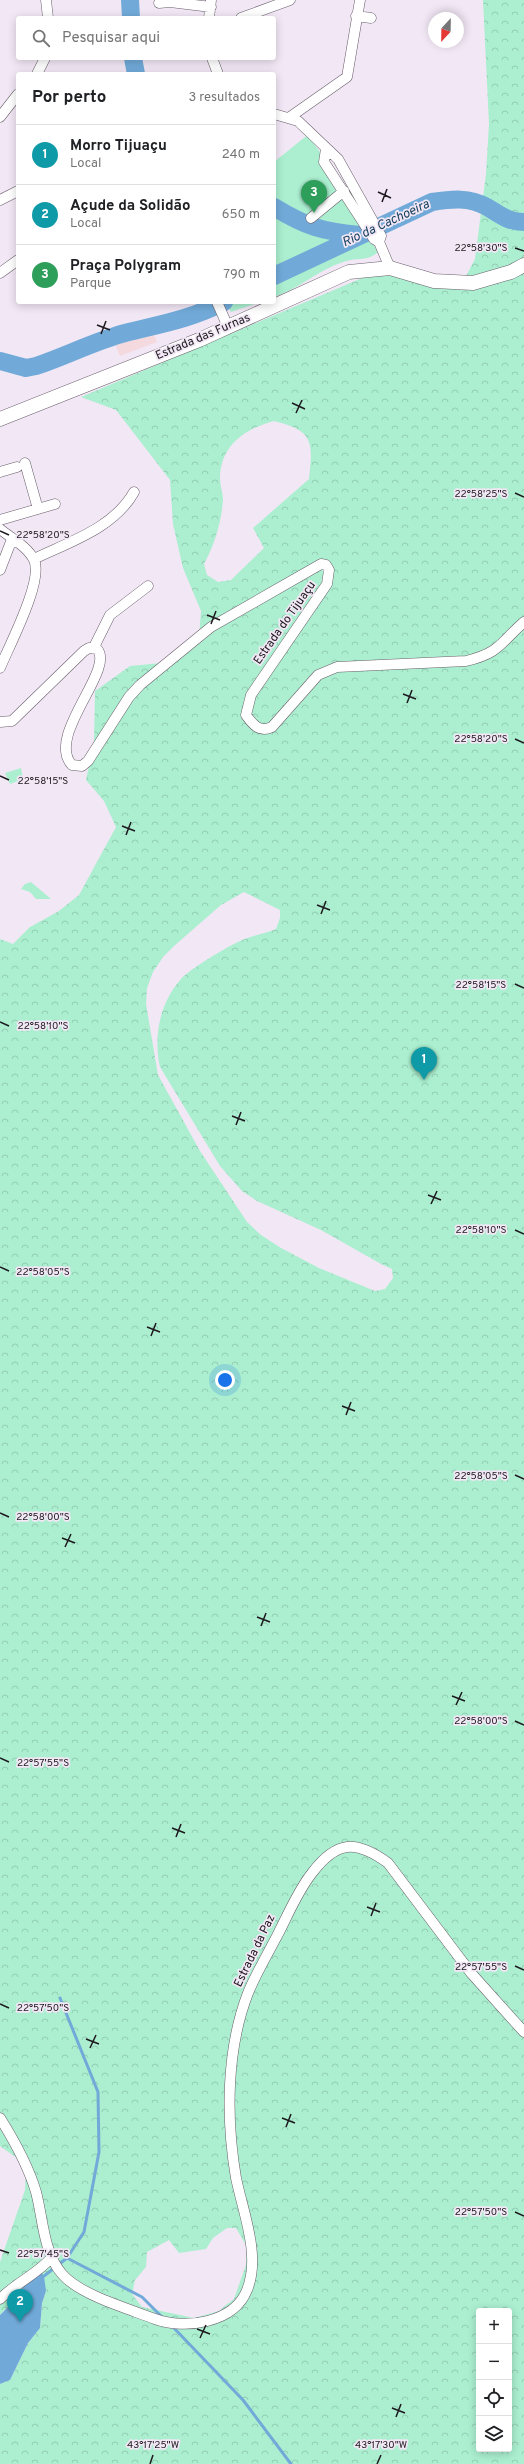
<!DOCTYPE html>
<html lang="pt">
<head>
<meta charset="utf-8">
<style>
	body { margin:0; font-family:Overpass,sans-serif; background:#f6f6f6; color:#202124 }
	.controls { position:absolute; right:12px; bottom:12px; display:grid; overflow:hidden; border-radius:4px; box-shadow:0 2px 10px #0003 }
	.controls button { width:36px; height:36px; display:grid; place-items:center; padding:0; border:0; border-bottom:1px solid #e0e0e0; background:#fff; color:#202124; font:20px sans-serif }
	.compass { position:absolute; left:428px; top:12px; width:36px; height:36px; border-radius:50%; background:#fff; box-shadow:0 2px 10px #0003; rotate:202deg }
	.you { position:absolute; left:225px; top:1380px; width:14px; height:14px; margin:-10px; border:3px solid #fff; border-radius:50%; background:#1a73e8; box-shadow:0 0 0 6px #1a73e833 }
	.badge { display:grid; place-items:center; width:26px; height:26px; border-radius:50%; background:#c83f7a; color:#fff; font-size:13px; font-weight:700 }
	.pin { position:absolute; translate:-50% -33px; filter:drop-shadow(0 1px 2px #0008) }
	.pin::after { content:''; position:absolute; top:21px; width:14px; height:12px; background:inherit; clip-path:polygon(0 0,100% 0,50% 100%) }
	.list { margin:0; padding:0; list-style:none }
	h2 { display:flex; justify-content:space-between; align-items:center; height:52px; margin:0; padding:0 16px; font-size:17px }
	h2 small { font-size:13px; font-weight:400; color:#757577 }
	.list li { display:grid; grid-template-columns:26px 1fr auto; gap:12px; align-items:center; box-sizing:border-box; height:60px; padding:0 16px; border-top:1px solid #e0e0e0 }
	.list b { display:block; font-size:15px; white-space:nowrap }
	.list p { margin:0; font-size:13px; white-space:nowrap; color:#757577 }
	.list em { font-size:13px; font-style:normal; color:#757577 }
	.icon { flex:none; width:22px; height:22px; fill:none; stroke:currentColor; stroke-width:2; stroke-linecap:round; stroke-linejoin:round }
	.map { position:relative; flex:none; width:524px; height:2464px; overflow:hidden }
	.search { position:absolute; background:#fff; box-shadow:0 2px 10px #0003; left:16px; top:16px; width:260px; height:44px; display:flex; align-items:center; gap:10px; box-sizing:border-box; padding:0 14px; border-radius:4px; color:#757577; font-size:15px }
	.panel { position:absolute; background:#fff; box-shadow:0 2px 10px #0003; left:16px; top:72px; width:260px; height:232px; border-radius:4px }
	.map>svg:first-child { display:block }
	.commercial { fill:#f4dade }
	.green { fill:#abefd0 }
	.forest { fill:url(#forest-crowns); fill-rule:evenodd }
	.water { fill:#71aad9 }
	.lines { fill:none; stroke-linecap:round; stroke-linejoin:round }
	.stream { stroke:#71aad9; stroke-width:3 }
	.river { stroke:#71aad9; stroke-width:18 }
	.minor-casing { stroke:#685e6a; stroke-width:11 }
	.secondary-casing { stroke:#685e6a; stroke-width:15 }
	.minor { stroke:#fff; stroke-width:10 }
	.secondary { stroke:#fff; stroke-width:14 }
	.ticks { fill:none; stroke:#1d191e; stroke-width:1.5 }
	.labels { text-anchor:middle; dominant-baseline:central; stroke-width:3.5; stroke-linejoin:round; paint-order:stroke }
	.street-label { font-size:12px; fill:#1d191e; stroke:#f2e7f5 }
	.water-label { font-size:13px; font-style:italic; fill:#113c5c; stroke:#f2e7f5 }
	.ticks-label { font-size:10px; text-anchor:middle; fill:#1d191e; stroke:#f2e7f5; stroke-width:3.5; stroke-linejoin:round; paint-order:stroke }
</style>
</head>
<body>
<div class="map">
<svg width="524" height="2464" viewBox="0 0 524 2464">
	<defs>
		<pattern id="forest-crowns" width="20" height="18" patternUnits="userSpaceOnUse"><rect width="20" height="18" fill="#abefd0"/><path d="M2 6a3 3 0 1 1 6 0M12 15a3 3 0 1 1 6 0" fill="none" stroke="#93ccb2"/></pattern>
	</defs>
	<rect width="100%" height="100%" fill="#f2e7f5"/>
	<!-- commercial -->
	<path class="commercial" d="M152 330 157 342 120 356 113 339Z"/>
	<!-- green -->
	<path class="green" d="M305 137H309L320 152V159L378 252C368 262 356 257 343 262 318 270 299 289 274 297V162Z
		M225 302H260L231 312Z
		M21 768 23 779 10 784 5 773Z
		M31 882 51 899H36L30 892 21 889 25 884Z"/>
	<!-- forest -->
	<path class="forest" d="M483 0H524V2464H0V2384L10 2380 28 2343 40 2328 42 2303 46 2291 27 2280 19 2295 0 2315V2262L25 2190 26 2170 21 2161 0 2146V939L13 944 30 927 59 911 79 895 116 827 104 801 86 780 94 741 95 691 130 666 172 662 199 637 201 611 183 568 173 524 170 480 116 410 81 397 393 265 463 282 475 259 486 174 489 124ZM274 421C314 431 313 441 309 479L253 528 264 548 231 580 218 582 207 575 204 564C215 544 221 523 223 500 223 493 220 486 220 479 220 446 244 429 274 421ZM244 892 280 910V918L276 929C264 934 249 936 238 942 225 948 190 969 181 979 160 1002 153 1037 160 1067L220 1166 242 1191 257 1201 321 1230 381 1264 392 1269 393 1278 385 1289 375 1291 319 1268 281 1248 261 1235 247 1222 200 1151 158 1075 146 1004 147 988 153 972 163 957 174 946 221 905ZM227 2228H236L247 2247 246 2265 234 2299 226 2305 219 2311 194 2318 142 2307 132 2294 135 2280 146 2267 147 2252 169 2240 179 2253 206 2249 213 2238ZM479 2311H509V2449H479Z"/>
	<!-- water -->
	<path class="water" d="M40 2271 44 2276 46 2291 42 2303 40 2328 28 2343 10 2380 0 2384V2315C16 2301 22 2283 40 2271Z"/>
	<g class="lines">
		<!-- stream -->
		<path class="stream" d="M67 2258 142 2297 162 2317
			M44 2276 67 2258 84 2232 99 2152 98 2092 60 1998
			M171 2325 243 2400 291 2464"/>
		<!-- river -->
		<path class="river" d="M130 0 131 18
			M133 58 136 74
			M274 207C307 227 321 231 359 235
			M274 276 432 202C452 199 469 197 487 207 501 215 508 222 524 222
			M0 361 26 368 36 366C66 356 95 341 125 333 161 324 191 319 224 302"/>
		<!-- minor casing -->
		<g class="minor-casing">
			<path id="minor" d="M46 0 48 18
				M159 3 170 2 211 7
				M356 16 371 18
				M209 18 211 0
				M241 18 290 0
				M212 58 218 74
				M37 74 45 58
				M274 114 298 121 338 159 375 225 381 236 379 242
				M0 117 18 94
				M290 117 347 77 360 0
				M326 149 324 162 374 239 379 242 390 268
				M0 200 18 191
				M311 218 344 191
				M0 273 18 260
				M217 302 228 327
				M25 463 38 509
				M0 472 17 467
				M0 520 55 504
				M0 529C11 538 28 547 34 560 44 580 9 646 0 668
				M34 559C69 542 114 528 134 492
				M0 570 12 539
				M94 647 110 615 148 586
				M0 722 12 721 84 651 89 648 97 649C116 669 45 736 72 765L82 766 88 761 129 697 140 685 211 627 321 564 326 565 329 570 327 584 251 695 246 715C253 725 260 733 272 727L318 675 337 667 466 661C500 653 500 643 524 622
				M0 2118C15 2142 28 2165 36 2192 43 2218 43 2252 62 2274 80 2295 129 2309 155 2319 185 2330 234 2323 247 2290 261 2256 243 2212 236 2178 226 2119 226 2050 248 1993 256 1974 267 1955 277 1936 288 1915 297 1892 312 1873 337 1840 356 1840 388 1863L471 1973 524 2032
				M0 2299C16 2283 37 2274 51 2258"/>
		</g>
		<!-- secondary casing -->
		<g class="secondary-casing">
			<path id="secondary" d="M0 419 199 340 349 272 390 268 434 281 473 283 511 272 524 265"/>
		</g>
		<!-- minor -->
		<use href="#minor" class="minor"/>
		<!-- secondary -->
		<use href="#secondary" class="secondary"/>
	</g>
	<!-- ticks -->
	<path class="ticks" d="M378 192 391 198M382 202 387 189M515 248 524 251M97 325 110 330M101 334 106 321M292 403 305 409M296 413 302 400M515 493 524 497M0 531 9 535M207 615 220 620M211 624 216 611M403 694 416 699M407 703 412 690M515 739 524 743M0 776 9 780M122 826 135 831M126 835 131 822M317 905 330 910M321 914 326 901M515 984 524 988M0 1022 9 1026M232 1116 245 1121M236 1125 241 1112M428 1195 441 1200M431 1204 437 1191M515 1230 524 1234M0 1267 9 1271M147 1327 160 1332M151 1336 156 1323M342 1406 355 1411M346 1415 351 1402M515 1475 524 1479M0 1513 9 1517M62 1538 75 1543M65 1547 71 1534M257 1617 270 1622M261 1626 266 1613M452 1696 465 1701M456 1705 462 1692M515 1721 524 1725M0 1758 9 1762M172 1828 185 1833M176 1837 181 1824M367 1907 380 1912M371 1916 376 1903M515 1966 524 1970M0 2004 9 2008M86 2039 99 2044M90 2048 96 2035M282 2118 295 2123M286 2127 291 2114M515 2212 524 2216M0 2250 9 2253M197 2329 210 2334M200 2338 206 2325M392 2408 405 2413M396 2417 401 2404M150 2464 153 2455M377 2464 381 2455"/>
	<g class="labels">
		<!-- street labels -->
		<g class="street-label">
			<text transform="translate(203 337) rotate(-23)">Estrada das Furnas</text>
			<text transform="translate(285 623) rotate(-55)">Estrada do Tijuaçu</text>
			<text transform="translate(255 1951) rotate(-64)">Estrada da Paz</text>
		</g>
		<!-- water labels -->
		<g class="water-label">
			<text transform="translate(386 224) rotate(-25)">Rio da Cachoeira</text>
		</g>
	</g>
	<g class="ticks-label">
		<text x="481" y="251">22°58'30"S</text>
		<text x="481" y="497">22°58'25"S</text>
		<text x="43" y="538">22°58'20"S</text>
		<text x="481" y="742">22°58'20"S</text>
		<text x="43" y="784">22°58'15"S</text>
		<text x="481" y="988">22°58'15"S</text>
		<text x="43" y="1029">22°58'10"S</text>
		<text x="481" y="1233">22°58'10"S</text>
		<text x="43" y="1275">22°58'05"S</text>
		<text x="481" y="1479">22°58'05"S</text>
		<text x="43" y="1520">22°58'00"S</text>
		<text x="481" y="1724">22°58'00"S</text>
		<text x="43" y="1766">22°57'55"S</text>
		<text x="481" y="1970">22°57'55"S</text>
		<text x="43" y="2011">22°57'50"S</text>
		<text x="481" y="2215">22°57'50"S</text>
		<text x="43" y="2257">22°57'45"S</text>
		<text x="153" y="2448">43°17'25"W</text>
		<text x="381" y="2448">43°17'30"W</text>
	</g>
</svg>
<div class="controls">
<button>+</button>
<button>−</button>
<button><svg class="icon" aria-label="locate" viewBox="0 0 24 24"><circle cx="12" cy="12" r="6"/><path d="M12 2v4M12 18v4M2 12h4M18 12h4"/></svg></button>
<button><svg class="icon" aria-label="layers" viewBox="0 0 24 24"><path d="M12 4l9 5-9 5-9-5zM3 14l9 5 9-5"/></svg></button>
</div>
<svg class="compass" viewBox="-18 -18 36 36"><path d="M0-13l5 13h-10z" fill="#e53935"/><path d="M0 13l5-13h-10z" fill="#757577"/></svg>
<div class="you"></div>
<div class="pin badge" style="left:424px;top:1080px;background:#0f9aa8">1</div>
<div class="pin badge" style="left:20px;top:2322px;background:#0f9aa8">2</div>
<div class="pin badge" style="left:314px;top:213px;background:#2e9e5b">3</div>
<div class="search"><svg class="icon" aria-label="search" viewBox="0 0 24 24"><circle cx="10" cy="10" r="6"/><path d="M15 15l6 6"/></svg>Pesquisar aqui</div>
<section class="panel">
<h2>Por perto<small>3 resultados</small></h2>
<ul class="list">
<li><span class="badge" style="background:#0f9aa8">1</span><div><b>Morro Tijuaçu</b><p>Local</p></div><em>240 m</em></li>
<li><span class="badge" style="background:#0f9aa8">2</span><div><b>Açude da Solidão</b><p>Local</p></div><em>650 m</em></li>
<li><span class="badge" style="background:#2e9e5b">3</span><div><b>Praça Polygram</b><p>Parque</p></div><em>790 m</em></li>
</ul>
</section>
</div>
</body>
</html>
